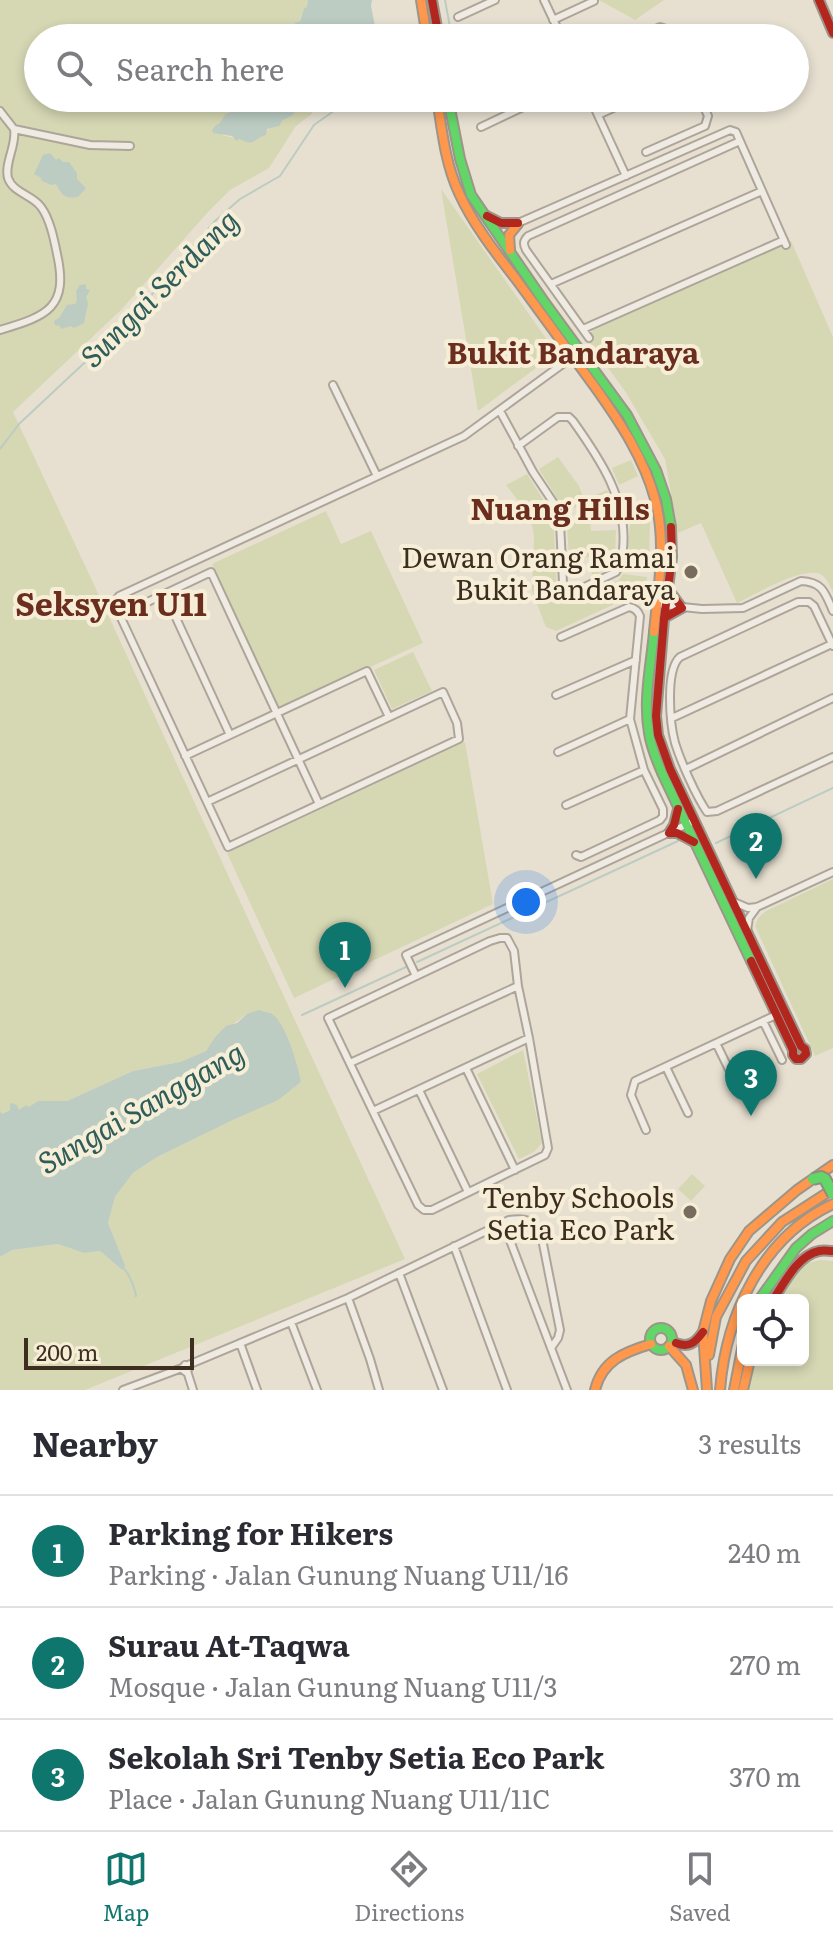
<!DOCTYPE html>
<html lang="en">
<head>
<meta charset="utf-8">
<style>
	body { margin:0; font-family:Literata,serif; background:#f2f2f3; color:#2b2b33 }
	.controls { position:absolute; right:24px; bottom:24px; display:grid; overflow:hidden; border-radius:12px; box-shadow:0 4px 12px #0003 }
	.controls button { width:72px; height:72px; display:grid; place-items:center; padding:0; border:0; border-bottom:2px solid #e1e1e2; background:#fff; color:#2b2b33; font:40px sans-serif }
	.scale { position:absolute; left:24px; bottom:20px; width:170px; box-sizing:border-box; padding-left:8px; border:4px solid #3d2e20; border-top:0; font-size:22px; line-height:28px; white-space:nowrap; color:#3d2e20; -webkit-text-stroke:6px #f7eed8; paint-order:stroke }
	.you { position:absolute; left:526px; top:902px; width:28px; height:28px; margin:-20px; border:6px solid #fff; border-radius:50%; background:#1a73e8; box-shadow:0 0 0 12px #1a73e833 }
	.badge { display:grid; place-items:center; width:52px; height:52px; border-radius:50%; background:#0f766e; color:#fff; font-size:26px; font-weight:700 }
	.pin { position:absolute; translate:-50% -66px; filter:drop-shadow(0 2px 4px #0008) }
	.pin::after { content:''; position:absolute; top:42px; width:28px; height:24px; background:inherit; clip-path:polygon(0 0,100% 0,50% 100%) }
	.list { margin:0; padding:0; list-style:none }
	h2 { display:flex; justify-content:space-between; align-items:center; height:104px; margin:0; padding:0 32px; font-size:34px }
	h2 small { font-size:26px; font-weight:400; color:#7c7c81 }
	.list li { display:grid; grid-template-columns:52px 1fr auto; gap:24px; align-items:center; box-sizing:border-box; height:112px; padding:0 32px; border-top:2px solid #e1e1e2 }
	.list b { display:block; font-size:30px; white-space:nowrap }
	.list p { margin:0; font-size:26px; white-space:nowrap; color:#7c7c81 }
	.list em { font-size:26px; font-style:normal; color:#7c7c81 }
	.icon { flex:none; width:44px; height:44px; fill:none; stroke:currentColor; stroke-width:2; stroke-linecap:round; stroke-linejoin:round }
	.map { position:relative; flex:none; width:833px; height:1390px; overflow:hidden }
	.search { position:absolute; background:#fff; box-shadow:0 4px 12px #0003; left:24px; right:24px; top:24px; height:88px; display:flex; align-items:center; gap:20px; box-sizing:border-box; padding:0 28px; border-radius:44px; color:#7c7c81; font-size:30px }
	.sheet { height:440px; background:#fff }
	nav { display:flex; justify-content:space-around; align-items:center; box-sizing:border-box; height:112px; border-top:2px solid #e1e1e2; background:#fff; font-size:22px; color:#7c7c81 }
	nav a { display:grid; justify-items:center; gap:4px }
	nav .on { color:#0f766e }
	.map>svg:first-child { display:block }
	.green { fill:#d6d7b3 }
	.water { fill:#bcccc2 }
	.lines { fill:none; stroke-linecap:round; stroke-linejoin:round }
	.stream { stroke:#bcccc2; stroke-width:2 }
	.street-casing { stroke:#ada599; stroke-width:10 }
	.fast-casing { stroke:#9c958a; stroke-width:12 }
	.slow-casing { stroke:#9c958a; stroke-width:12 }
	.jam-casing { stroke:#9c958a; stroke-width:12 }
	.street { stroke:#efebe3; stroke-width:6 }
	.fast { stroke:#63d668; stroke-width:8 }
	.slow { stroke:#ff974d; stroke-width:8 }
	.jam { stroke:#b3261e; stroke-width:8 }
	.fast-bridge-casing { stroke:#928b80; stroke-width:14; stroke-linecap:butt }
	.fast-bridge { stroke:#63d668; stroke-width:10 }
	.poi-dot { fill:#786c5e; stroke:#f7eed8; stroke-width:3 }
	.labels { text-anchor:middle; dominant-baseline:central; stroke-width:8; stroke-linejoin:round; paint-order:stroke }
	.poi-label { font-size:28px; fill:#3d2e20; stroke:#f7eed8; text-anchor:end }
	.water-label { font-size:30px; font-style:italic; fill:#2f5d5a; stroke:#f7eed8 }
	.neighbourhood-label { font-size:30px; font-weight:bold; fill:#6b2e1e; stroke:#f7eed8 }
	.quarter-label { font-size:32px; font-weight:bold; fill:#6b2e1e; stroke:#f7eed8 }
</style>
</head>
<body>
<div class="map">
<svg width="833" height="1390" viewBox="0 0 833 1390">
	<rect width="100%" height="100%" fill="#e7e0d1"/>
	<!-- green -->
	<path class="green" d="M0 0H308L307 7 304 8 293 38H38V98H244L235 110 222 135 238 139 261 136 271 127H274L303 104 311 101 312 114 296 126 269 168 230 190 208 212 121 310 13 412 104 606 405 1259 85 1390H0V1257L12 1250 58 1244 84 1253 100 1251 121 1269 125 1265 108 1223 115 1197 133 1173 157 1157 235 1119 291 1089 301 1082 247 1014 215 1037 206 1051 180 1062 133 1071 67 1101H38L34 1106 18 1111 10 1104V1110L2 1114 0 1111Z
		M599 0H664L635 20Z
		M441 189 552 347 551 357 478 411Z
		M791 241 833 337V592C830 586 827 579 822 575 805 564 754 595 737 603L701 523 678 533 665 459 625 391 587 339 593 330Z
		M558 457 579 486 584 500 607 490 613 509 589 515 586 505 564 510 539 469Z
		M631 460 638 476 619 485 612 468Z
		M527 474 551 512 554 529 557 593 572 602 619 580 623 574 647 577 645 590 556 631 546 627 532 591 534 536 530 516 506 485Z
		M326 511 341 544 371 531 423 643 278 709 212 564Z
		M650 520 649 559 628 556 630 521Z
		M590 521 591 531 616 530C614 560 621 563 592 577L591 557H569L567 525Z
		M413 652 432 691 392 709 374 670Z
		M465 742 493 904 294 998 227 853Z
		M833 879V1048L815 1056 755 926 758 918 766 911Z
		M523 1050 542 1143 534 1152 519 1159 477 1074Z
		M692 1174 705 1186 691 1201 678 1189Z
		M820 1260 833 1261V1390H748L755 1360H803V1300H776L804 1264Z"/>
	<!-- water -->
	<path class="water" d="M308 0H372L371 6 377 36 374 38H293L296 30 295 23 300 21 304 8 307 7Z
		M244 98H313C308 106 296 105 293 115L283 120 279 126 267 129 266 135C252 139 256 147 239 139L237 141 232 136 213 133 212 130 216 125 219 124 226 114 235 110Z
		M50 153 56 160 59 158 63 162H69L77 173V179L86 188 78 197C64 199 62 195 56 184L51 185 42 181 41 178 34 174 43 155Z
		M86 284V289L90 290 86 297 88 304 84 323 74 328 71 326 61 329 60 326 55 325 54 321 59 318 67 305 75 304 77 301 76 291 80 285Z
		M259 1010C261 1011 271 1013 272 1014 286 1023 298 1066 301 1082L278 1100 235 1119 157 1157 133 1173 115 1197 108 1223 125 1265 124 1269H121L100 1251 84 1253 58 1244 12 1250 0 1257V1111L2 1114 10 1110V1103L17 1105 19 1110 26 1105 29 1107 38 1101H67L133 1071 180 1062 206 1051 215 1037 226 1026 237 1023 247 1014Z"/>
	<g class="lines">
		<!-- stream -->
		<path class="stream" d="M445 0 452 38
			M0 449 19 424 129 321 215 221 240 199 280 176 314 125 352 98
			M716 843 833 788
			M417 962 678 841
			M302 1015 406 967
			M124 1269C129 1273 135 1289 136 1296"/>
		<!-- street casing -->
		<g class="street-casing">
			<path id="street" d="M544 0 562 38
				M458 17 495 0
				M553 20 594 1
				M542 38 558 31
				M634 38 660 27 666 29 673 38
				M590 98 626 176
				M0 111 14 129 90 145 130 146
				M598 115 635 98
				M481 127 542 98
				M646 152 705 126 708 116 700 98
				M518 223 730 130 736 132 786 245
				M551 284 762 191
				M583 329 784 240
				M0 330C47 316 69 308 57 254 54 239 50 219 41 207 33 195 13 193 8 178 4 163 17 145 14 129
				M589 338 526 250C523 244 523 241 528 236L740 141
				M333 385 377 476
				M500 411 533 472 557 508 560 523 563 583C567 589 568 592 576 591L616 572C621 565 622 558 623 549 628 500 600 459 573 421L569 417H558L518 446
				M165 594 230 735
				M663 605 702 609 743 608 801 581C823 582 825 593 833 611
				M120 615 211 572 319 804
				M561 637 629 607C635 608 638 611 640 616L630 719 644 770 663 809V816L660 820 581 857 576 855
				M833 646 814 606 809 602H798L680 657C665 670 670 724 675 743 681 762 696 796 707 812L717 811 833 757
				M556 695 636 660
				M672 718 832 644
				M558 752 630 719
				M185 756 367 671 389 717
				M686 769 833 698
				M207 802 443 692 457 723 459 739 228 847 115 605 116 600 119 596 464 436 575 355
				M566 805 644 770
				M734 902 748 908 757 907 833 872
				M747 931 749 918 757 907
				M500 938H507L514 951 518 986 529 1038 548 1148 545 1155 432 1210H424L418 1205 328 1018 490 941Z
				M416 976 406 955 694 821
				M763 1021 782 1060
				M716 1043 738 1088
				M350 1063 518 986
				M666 1067 688 1113
				M466 1068 515 1170
				M419 1090 468 1192
				M373 1111 529 1038
				M646 1130 631 1095 635 1081 776 1015
				M503 1222 567 1390
				M454 1246 507 1390
				M399 1273 443 1390
				M348 1298 370 1359 379 1390
				M291 1322 317 1390
				M240 1343 257 1390
				M185 1365 189 1368 186 1372 182 1369Z
				M188 1365 348 1298 509 1220C529 1217 533 1221 542 1239L560 1330 558 1338 551 1348
				M187 1371 193 1390
				M123 1390 182 1368"/>
		</g>
		<!-- fast casing -->
		<g class="fast-casing">
			<path id="fast" d="M448 98 460 159 471 195 543 300 627 415 656 470 666 499 671 527
				M654 632C651 665 643 700 649 733 651 748 657 761 663 775L751 961
				M759 1300 796 1248 812 1234 833 1221
				M650 1339a11 11 0 1 1 22 0a11 11 0 1 1-22 0Z"/>
		</g>
		<!-- slow casing -->
		<g class="slow-casing">
			<path id="slow" d="M421 0 427 38
				M437 98C442 130 445 163 459 193 473 224 495 252 516 279 542 315 569 351 595 387 620 422 644 458 655 499 667 543 658 588 654 632
				M510 250 509 235 518 224
				M669 1346 686 1365 693 1390
				M709 1355 716 1317 746 1261 782 1222 833 1189
				M595 1390C602 1361 624 1352 651 1344
				M707 1390 703 1332 711 1301 730 1259 749 1231 797 1190 833 1165
				M720 1390C726 1315 762 1237 833 1204
				M734 1390 743 1344
				M743 1390 750 1360"/>
		</g>
		<!-- jam casing -->
		<g class="jam-casing">
			<path id="jam" d="M432 0 439 38
				M819 0 833 33
				M487 216 501 223H518
				M671 527 672 557 664 619 656 716 658 735 670 769 801 1046 805 1049 806 1054 801 1059H796L793 1055V1050L751 961
				M664 618 682 608 668 589
				M678 809 674 825 669 833H677L694 842
				M773 1300C784 1283 798 1255 819 1251 824 1250 828 1251 833 1251
				M676 1343C689 1348 695 1343 703 1332"/>
		</g>
		<!-- street -->
		<use href="#street" class="street"/>
		<!-- fast -->
		<use href="#fast" class="fast"/>
		<!-- slow -->
		<use href="#slow" class="slow"/>
		<!-- jam -->
		<use href="#jam" class="jam"/>
		<!-- fast-bridge casing -->
		<g class="fast-bridge-casing">
			<path id="fast-bridge" d="M813 1179 821 1177 825 1179 833 1194"/>
		</g>
		<!-- fast-bridge -->
		<use href="#fast-bridge" class="fast-bridge"/>
	</g>
	<!-- markers -->
	<g class="poi-dot">
		<circle cx="691" cy="572" r="8"/>
		<circle cx="690" cy="1212" r="8"/>
	</g>
	<g class="labels">
		<!-- poi labels -->
		<g class="poi-label">
			<text x="675" y="556">Dewan Orang Ramai<tspan x="675" dy="32">Bukit Bandaraya</tspan></text>
			<text x="674" y="1196">Tenby Schools<tspan x="674" dy="32">Setia Eco Park</tspan></text>
		</g>
		<!-- water labels -->
		<g class="water-label">
			<text transform="translate(158 287) rotate(-45)">Sungai Serdang</text>
			<text transform="translate(140 1106) rotate(-30)">Sungai Sanggang</text>
		</g>
		<!-- neighbourhood labels -->
		<g class="neighbourhood-label">
			<text x="573" y="351">Bukit Bandaraya</text>
			<text x="560" y="507">Nuang Hills</text>
		</g>
		<!-- quarter labels -->
		<g class="quarter-label">
			<text x="111" y="602">Seksyen U11</text>
		</g>
	</g>
</svg>
<div class="controls">
<button><svg class="icon" aria-label="locate" viewBox="0 0 24 24"><circle cx="12" cy="12" r="6"/><path d="M12 2v4M12 18v4M2 12h4M18 12h4"/></svg></button>
</div>
<div class="scale">200 m</div>
<div class="you"></div>
<div class="pin badge" style="left:345px;top:988px">1</div>
<div class="pin badge" style="left:756px;top:879px">2</div>
<div class="pin badge" style="left:751px;top:1116px">3</div>
<div class="search"><svg class="icon" aria-label="search" viewBox="0 0 24 24"><circle cx="10" cy="10" r="6"/><path d="M15 15l6 6"/></svg>Search here</div>
</div>
<section class="sheet">
<h2>Nearby<small>3 results</small></h2>
<ul class="list">
<li><span class="badge">1</span><div><b>Parking for Hikers</b><p>Parking · Jalan Gunung Nuang U11/16</p></div><em>240 m</em></li>
<li><span class="badge">2</span><div><b>Surau At-Taqwa</b><p>Mosque · Jalan Gunung Nuang U11/3</p></div><em>270 m</em></li>
<li><span class="badge">3</span><div><b>Sekolah Sri Tenby Setia Eco Park</b><p>Place · Jalan Gunung Nuang U11/11C</p></div><em>370 m</em></li>
</ul>
</section>
<nav>
<a class="on"><svg class="icon" aria-label="map" viewBox="0 0 24 24"><path d="M3 6l6-2 6 2 6-2v14l-6 2-6-2-6 2zM9 4v14M15 6v14"/></svg>Map</a>
<a><svg class="icon" aria-label="directions" viewBox="0 0 24 24"><path d="M12 3l9 9-9 9-9-9zM9 14v-3h6M13 9l2 2-2 2"/></svg>Directions</a>
<a><svg class="icon" aria-label="saved" viewBox="0 0 24 24"><path d="M7 4h10v16l-5-4-5 4z"/></svg>Saved</a>
</nav>
</body>
</html>
